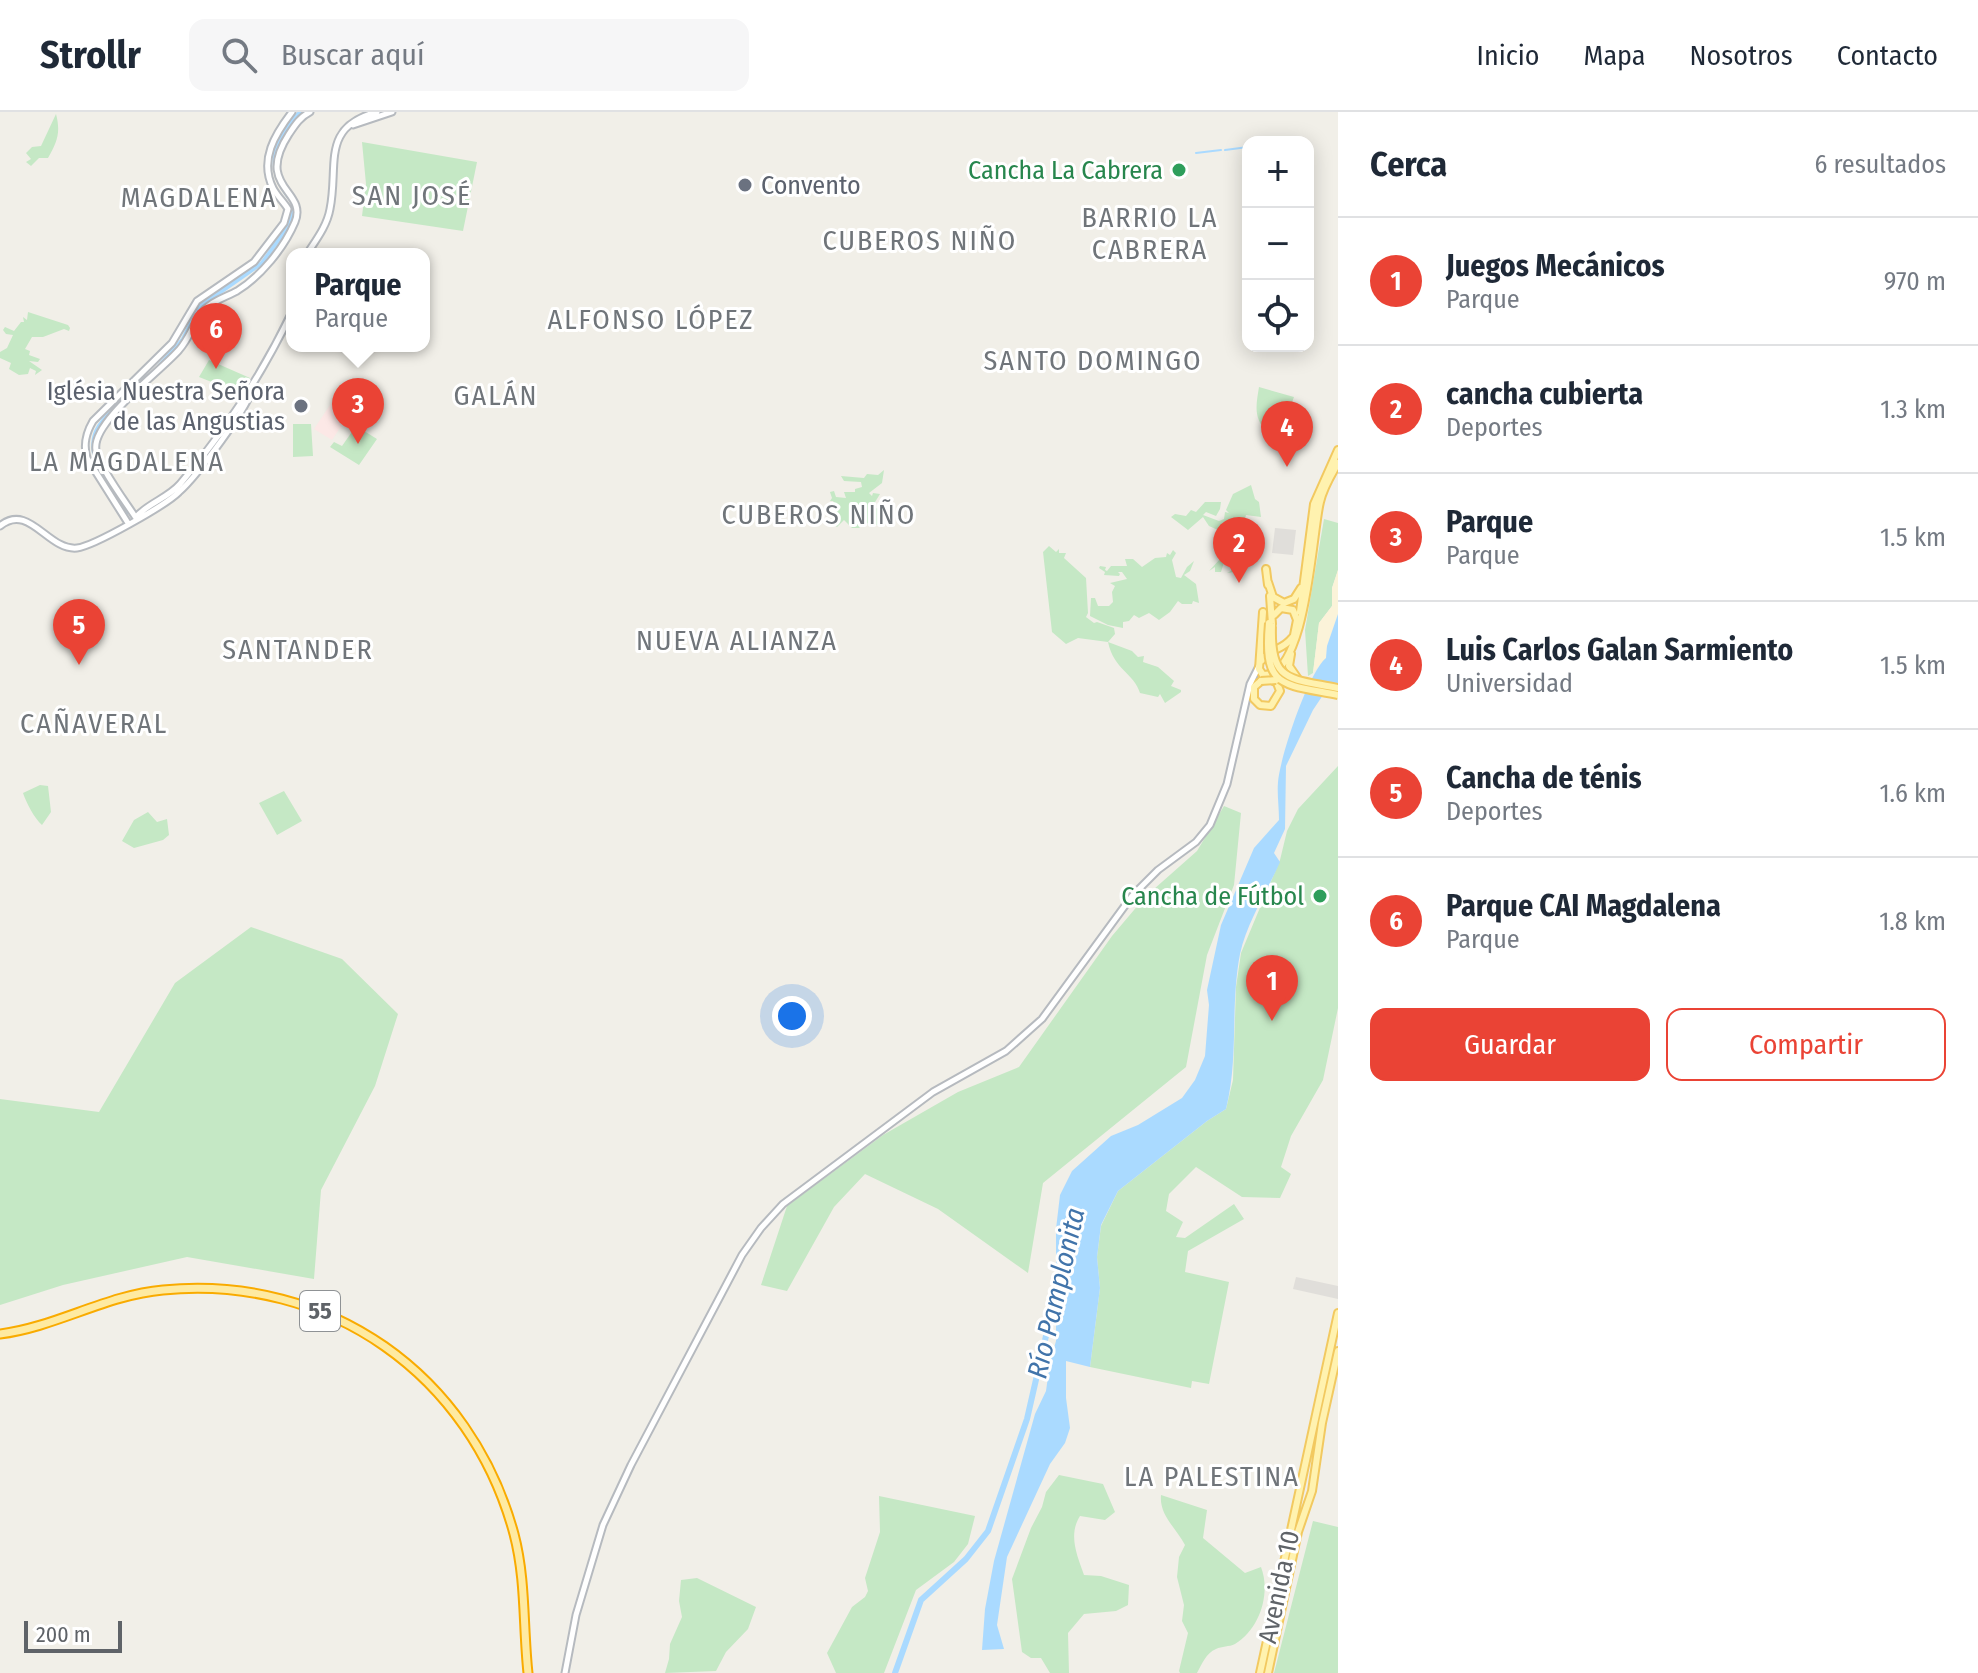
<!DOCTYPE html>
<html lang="es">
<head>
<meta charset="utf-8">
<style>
	body { margin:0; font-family:"Fira Sans Condensed",sans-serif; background:#f6f6f7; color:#1f2937 }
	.controls { position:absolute; right:24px; top:24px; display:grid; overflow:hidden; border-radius:16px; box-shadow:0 4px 20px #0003 }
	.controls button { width:72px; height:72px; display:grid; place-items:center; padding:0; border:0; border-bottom:2px solid #e0e1e3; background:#fff; color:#1f2937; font:40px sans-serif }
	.scale { position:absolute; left:24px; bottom:20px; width:98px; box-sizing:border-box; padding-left:8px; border:4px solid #5f6368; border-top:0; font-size:22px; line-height:28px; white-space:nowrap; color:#5f6368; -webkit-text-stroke:6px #fff; paint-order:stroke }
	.you { position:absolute; left:792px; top:904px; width:28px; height:28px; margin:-20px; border:6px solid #fff; border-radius:50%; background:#1a73e8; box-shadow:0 0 0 12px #1a73e833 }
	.badge { display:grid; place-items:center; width:52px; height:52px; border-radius:50%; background:#ea4335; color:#fff; font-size:26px; font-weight:700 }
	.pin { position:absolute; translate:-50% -66px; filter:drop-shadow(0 2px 4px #0008) }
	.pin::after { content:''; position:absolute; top:42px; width:28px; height:24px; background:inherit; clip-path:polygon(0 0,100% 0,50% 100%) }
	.popup { position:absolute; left:286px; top:136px; width:144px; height:104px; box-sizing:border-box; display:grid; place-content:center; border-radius:16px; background:#fff; filter:drop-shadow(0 2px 6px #0005); font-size:26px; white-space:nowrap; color:#747a83 }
	.popup b { font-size:30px; color:#1f2937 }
	.popup::after { content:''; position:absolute; left:50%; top:100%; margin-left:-16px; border:16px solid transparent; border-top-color:#fff }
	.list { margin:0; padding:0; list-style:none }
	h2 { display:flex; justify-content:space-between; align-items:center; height:104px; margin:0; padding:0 32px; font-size:34px }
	h2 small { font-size:26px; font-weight:400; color:#747a83 }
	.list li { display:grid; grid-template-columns:52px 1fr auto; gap:24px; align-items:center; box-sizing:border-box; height:128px; padding:0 32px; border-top:2px solid #e0e1e3 }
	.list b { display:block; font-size:30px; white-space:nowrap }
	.list p { margin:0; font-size:26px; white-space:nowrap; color:#747a83 }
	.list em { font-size:26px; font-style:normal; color:#747a83 }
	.actions { display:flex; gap:16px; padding:24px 32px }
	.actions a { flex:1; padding:18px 0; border:2px solid #ea4335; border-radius:16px; text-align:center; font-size:28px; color:#ea4335 }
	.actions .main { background:#ea4335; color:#fff }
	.icon { flex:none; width:44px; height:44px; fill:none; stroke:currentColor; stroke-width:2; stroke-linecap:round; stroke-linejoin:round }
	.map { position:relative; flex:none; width:1338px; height:1561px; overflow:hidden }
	header { display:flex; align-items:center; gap:48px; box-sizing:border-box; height:112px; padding:0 40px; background:#fff; border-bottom:2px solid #e0e1e3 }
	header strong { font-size:38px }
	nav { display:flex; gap:44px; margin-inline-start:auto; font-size:28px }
	.search { width:560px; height:72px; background:#f6f6f7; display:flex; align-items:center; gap:20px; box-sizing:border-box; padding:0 28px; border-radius:16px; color:#747a83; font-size:30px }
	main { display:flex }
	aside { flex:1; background:#fff }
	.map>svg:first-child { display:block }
	.industrial { fill:#e0deda }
	.medical { fill:#fce8e6 }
	.green { fill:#c5e8c5 }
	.sand { fill:#fbf3d9 }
	.water { fill:#aadaff }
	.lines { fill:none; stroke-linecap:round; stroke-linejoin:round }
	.stream { stroke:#aadaff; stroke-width:2 }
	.canal { stroke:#aadaff; stroke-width:4 }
	.river { stroke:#aadaff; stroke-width:6 }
	.secondary-casing { stroke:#b6babf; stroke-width:9 }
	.primary-casing { stroke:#f2c960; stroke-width:10 }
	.trunk-casing { stroke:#f9ab00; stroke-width:11 }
	.secondary { stroke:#fff; stroke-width:5 }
	.primary { stroke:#fff2af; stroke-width:6 }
	.trunk { stroke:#feeaa1; stroke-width:7 }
	.primary-bridge-casing { stroke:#f2c960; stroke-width:10; stroke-linecap:butt }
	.primary-bridge { stroke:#fff2af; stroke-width:6 }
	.leisure-dot { fill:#2e9e5b; stroke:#fff; stroke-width:3 }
	.worship-dot { fill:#6b7280; stroke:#fff; stroke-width:3 }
	.labels { text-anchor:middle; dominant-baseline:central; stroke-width:6; stroke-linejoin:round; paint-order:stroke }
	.shield { fill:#fff; stroke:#8f9295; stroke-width:2 }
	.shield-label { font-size:24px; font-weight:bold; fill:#5f6368 }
	.leisure-label { font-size:26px; fill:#27864d; stroke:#fff; text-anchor:end }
	.worship-label { font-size:26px; fill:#5b616d; stroke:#fff; text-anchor:start }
	.street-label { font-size:26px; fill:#5f6368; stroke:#fff }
	.neighbourhood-label { font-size:28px; letter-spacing:2px; fill:#70757a; stroke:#fff }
	.water-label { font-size:28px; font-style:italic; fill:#4174aa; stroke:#fff }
</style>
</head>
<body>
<header>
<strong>Strollr</strong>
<div class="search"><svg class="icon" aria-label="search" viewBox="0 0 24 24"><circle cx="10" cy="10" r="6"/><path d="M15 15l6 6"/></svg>Buscar aquí</div>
<nav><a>Inicio</a><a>Mapa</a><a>Nosotros</a><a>Contacto</a></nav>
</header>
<main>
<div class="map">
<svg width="1338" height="1561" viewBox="0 0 1338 1561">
	<rect width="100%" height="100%" fill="#f1efe8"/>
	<!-- industrial -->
	<path class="industrial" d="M1275 416 1296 418 1293 443 1272 441Z
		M1296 1165 1338 1174V1187L1293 1177Z"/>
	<!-- medical -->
	<path class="medical" d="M344 272H358L371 281 353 311 346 307 332 328 314 317Z"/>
	<!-- green -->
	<path class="green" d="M56 2C61 21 57 30 48 46H39L31 54 26 50 31 47 26 41 32 35 41 34Z
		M362 30 477 50 463 119 362 104 366 72Z
		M28 200 68 213 70 216 69 219 64 217 43 225H32L25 237 30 239 29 243 40 247 38 250 29 249 42 258 35 263 36 259 30 256 28 262 19 263 9 257 11 251 0 246V240L7 236 13 223 6 222 3 218 5 215 14 219 21 210H24L23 205 27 208Z
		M209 248 250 266 242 282 199 265Z
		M1259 275 1294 285 1283 314 1272 310 1268 321C1253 306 1256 294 1259 275Z
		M293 312H311L313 344 293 345Z
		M356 314 377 327 359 353 330 335 334 330 342 334Z
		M884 358 882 371 869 381 872 384 873 381 880 382 872 395 879 397 880 404 884 405 879 408 880 412 871 414 866 410 859 416H852L844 408 837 415 833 412 831 401 838 397 833 389H830L832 386 830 380 834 379 836 385 846 386 844 380H855V377L862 375 861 370 844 369 841 364 864 366 867 362 878 363Z
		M1251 373 1255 387 1259 390 1261 405 1246 403 1242 420 1236 419 1232 432 1234 434 1232 435 1237 440 1230 441 1231 445 1236 444 1232 446 1235 448 1233 454 1234 460 1227 461 1231 459 1232 451 1227 448 1229 446 1226 444 1221 460H1215V455L1209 459 1231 435 1222 441 1213 432 1218 418 1209 414 1203 405 1188 418 1171 405 1175 402 1186 404 1191 398 1196 400 1205 390H1221L1220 397 1216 404 1206 400 1203 403 1219 409 1224 407 1225 400 1229 401 1226 398 1233 382Z
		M1324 407 1338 411V458L1332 476V494L1319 511 1313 561 1308 564 1305 518Z
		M1049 434 1056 440 1059 437V441H1066L1064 446 1086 466 1088 501 1086 505 1094 511 1097 510 1114 516 1115 522 1108 530 1132 539 1138 545 1144 544 1143 550 1158 555 1174 569 1171 574 1181 578V580L1165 591 1160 582 1158 585 1140 581C1134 561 1114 558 1108 530L1078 526 1066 532 1052 520 1043 440Z
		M1173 438 1176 441 1172 448 1176 465 1181 466 1187 455 1194 449 1190 459 1184 463 1196 472 1199 491 1193 489 1192 492H1182L1178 489 1170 500 1159 508 1149 501 1139 506 1134 503 1129 509 1123 510V516L1108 513 1090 504 1091 486H1095L1098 494H1109L1113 490 1112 480 1115 474 1110 471 1127 467 1122 460H1118L1120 462 1119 464 1104 463 1105 460 1099 456 1100 454 1106 455 1105 458 1107 459 1111 454H1127L1125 447H1133L1142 455 1155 446 1166 445 1167 441 1170 443Z
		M1338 654V896L1323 968 1291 1024 1281 1055 1291 1062 1280 1086 1242 1085 1196 1055 1169 1082 1166 1099 1183 1110 1176 1125 1185 1126 1234 1092 1244 1107 1188 1139 1185 1160 1229 1170 1209 1272 1192 1269 1191 1276 1090 1255 1100 1176 1097 1145 1101 1114 1118 1079 1207 1009 1226 997 1233 968 1236 875 1241 841 1280 748 1287 719 1298 697Z
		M40 673 48 674 51 700 42 713C34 706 26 690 23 681Z
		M284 679 302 709 277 723 259 691Z
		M1224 694 1241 701 1234 773 1207 843 1186 955 1043 1071 1028 1161 938 1097 865 1062 834 1095 787 1179 761 1173 787 1094 883 1023 958 980 1019 955 1112 824 1145 785 1197 739Z
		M148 700 157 710 167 707 169 723 163 728 134 736 122 729 134 708Z
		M251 815 342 847 398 902 375 974 321 1078 314 1167 187 1145 63 1173 0 1193V987L99 1000 175 871Z
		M1059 1363 1103 1372 1115 1400 1105 1408 1080 1404C1068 1423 1077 1443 1084 1463L1101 1464 1129 1473 1128 1493 1116 1499 1084 1502 1068 1521 1069 1561H1050L1041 1546H1031L1022 1540 1012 1467 1031 1416 1042 1395 1046 1380Z
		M1161 1383 1207 1398 1203 1426 1245 1461 1261 1455C1271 1481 1260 1517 1235 1532 1229 1535 1222 1534 1216 1537 1206 1541 1202 1552 1197 1561H1180L1179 1559 1188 1521 1182 1509 1184 1493 1177 1465 1179 1445 1185 1433C1176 1416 1159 1403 1161 1383Z
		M879 1384 975 1404 968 1432 954 1450 916 1478 884 1561H836L827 1541 852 1495 865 1485 868 1479 865 1466 880 1420Z
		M1313 1409 1338 1415V1561H1274Z
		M697 1466 756 1495 748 1517 726 1540 716 1559 665 1561 669 1547 670 1532 682 1505 679 1489 681 1468Z"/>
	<!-- sand -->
	<path class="sand" d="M1338 458V502L1327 534 1326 546 1313 561 1319 511 1332 494V476Z"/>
	<!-- water -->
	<path class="water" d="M1338 502V578L1327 577 1313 598 1286 654 1285 717 1274 741 1280 750C1267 780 1247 810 1240 842 1230 894 1239 945 1226 997L1207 1009 1118 1079 1101 1113 1097 1145 1100 1176 1090 1255 1066 1249V1286L1070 1316 1065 1331 1050 1352 1007 1445 997 1513 1004 1537 982 1538 985 1497 994 1449 1035 1302 1046 1279 1050 1250 1056 1229V1117L1060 1083 1072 1059 1111 1024 1138 1013 1182 986 1195 968 1205 944 1209 893 1207 878 1221 813 1254 736 1279 708C1279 695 1277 682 1278 670 1280 645 1308 561 1326 546L1327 534Z"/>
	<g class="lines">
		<!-- stream -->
		<path class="stream" d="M1225 38 1248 35
			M1196 41 1221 38"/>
		<!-- canal -->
		<path class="canal" d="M290 87C264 54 273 29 300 0
			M159 254 183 227 199 195 262 151 290 112 294 95
			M115 296C98 312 89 323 95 347L126 401"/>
		<!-- river -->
		<path class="river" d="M895 1561 921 1488 966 1447 988 1419 1027 1307 1059 1167"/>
		<!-- secondary casing -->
		<g class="secondary-casing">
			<path id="secondary" d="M353 13 392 0
				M307 142C316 128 327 114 330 97 339 53 320 15 377 0
				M136 405C148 391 168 386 180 372 225 320 262 262 292 200
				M136 406C127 392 98 353 96 338 91 310 161 259 179 238 190 226 194 209 205 197 214 188 226 185 237 179 261 164 284 136 295 110 308 78 254 76 289 22 295 13 300 5 310 0
				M128 411 87 346C83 332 86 321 93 309L172 231 197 189 254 150 284 111 288 97C284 90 277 84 273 76 259 48 275 22 292 0
				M0 414C29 390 48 439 77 436 94 434 166 393 179 380 196 365 250 294 253 274
				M565 1561 576 1503 603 1413 631 1353 742 1143 761 1116 783 1092 933 980 1006 939 1042 907 1132 784 1158 758 1196 730 1210 713 1227 672 1250 572 1259 554"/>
		</g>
		<!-- primary casing -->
		<g class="primary-casing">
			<path id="primary" d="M1266 457 1268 473
				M1268 470 1273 485 1284 491 1294 487 1301 476
				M1270 484 1272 512
				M1263 500 1259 557 1263 563C1307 565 1312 421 1320 390 1323 376 1331 363 1338 351
				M1300 500 1314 392 1338 338
				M1274 503 1281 496 1293 498 1297 508 1294 523
				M1291 542 1289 554 1298 567
				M1261 549C1269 537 1283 538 1292 526
				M1261 569 1254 575V587L1260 593 1271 594 1280 579 1277 571 1270 567
				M1260 1561 1338 1201
				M1268 1561 1298 1420 1312 1379 1322 1311 1338 1239"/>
		</g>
		<!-- trunk casing -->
		<g class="trunk-casing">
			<path id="trunk" d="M0 1222C56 1215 106 1183 163 1178 329 1162 471 1263 514 1422 526 1467 523 1515 528 1561"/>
		</g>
		<!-- secondary -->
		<use href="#secondary" class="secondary"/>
		<!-- primary -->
		<use href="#primary" class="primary"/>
		<!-- trunk -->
		<use href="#trunk" class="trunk"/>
		<!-- primary-bridge casing -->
		<g class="primary-bridge-casing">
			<path id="primary-bridge" d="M1269 511C1263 577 1282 572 1338 583
				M1272 514C1270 571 1290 566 1338 576
				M1261 569 1276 568"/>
		</g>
		<!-- primary-bridge -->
		<use href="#primary-bridge" class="primary-bridge"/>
	</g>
	<!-- markers -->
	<g class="leisure-dot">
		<circle cx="1179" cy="58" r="8"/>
		<circle cx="1320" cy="784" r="8"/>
	</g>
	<g class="worship-dot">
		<circle cx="745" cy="73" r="8"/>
		<circle cx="301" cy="294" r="8"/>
	</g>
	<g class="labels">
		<!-- shield labels -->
		<rect class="shield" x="300" y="1179" width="40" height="40" rx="6"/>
		<g class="shield-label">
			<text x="320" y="1199">55</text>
		</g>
		<!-- leisure labels -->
		<g class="leisure-label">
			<text x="1163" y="58">Cancha La Cabrera</text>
			<text x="1304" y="784">Cancha de Fútbol</text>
		</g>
		<!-- worship labels -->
		<g class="worship-label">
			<text x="761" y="73">Convento</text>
			<text x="285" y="279" text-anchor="end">Iglésia Nuestra Señora<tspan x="285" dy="30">de las Angustias</tspan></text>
		</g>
		<!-- street labels -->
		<g class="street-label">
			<text transform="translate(1279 1475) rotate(-78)">Avenida 10</text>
		</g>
		<!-- neighbourhood labels -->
		<g class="neighbourhood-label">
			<text x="412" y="83">SAN JOSÉ</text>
			<text x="199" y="85">MAGDALENA</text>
			<text x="1150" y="105">BARRIO LA<tspan x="1150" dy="32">CABRERA</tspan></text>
			<text x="920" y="128">CUBEROS NIÑO</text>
			<text x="651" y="207">ALFONSO LÓPEZ</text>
			<text x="1093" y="248">SANTO DOMINGO</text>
			<text x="496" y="283">GALÁN</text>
			<text x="127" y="349">LA MAGDALENA</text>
			<text x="819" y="402">CUBEROS NIÑO</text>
			<text x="737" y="528">NUEVA ALIANZA</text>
			<text x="298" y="537">SANTANDER</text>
			<text x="94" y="611">CAÑAVERAL</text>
			<text x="1212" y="1364">LA PALESTINA</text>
		</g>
		<!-- water labels -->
		<g class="water-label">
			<text transform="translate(1056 1181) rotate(-77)">Río Pamplonita</text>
		</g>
	</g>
</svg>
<div class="controls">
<button>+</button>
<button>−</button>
<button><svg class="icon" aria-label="locate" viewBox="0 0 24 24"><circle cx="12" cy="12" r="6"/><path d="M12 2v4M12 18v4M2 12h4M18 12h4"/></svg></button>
</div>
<div class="scale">200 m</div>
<div class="you"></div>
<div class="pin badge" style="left:1272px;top:909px">1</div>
<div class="pin badge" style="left:1239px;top:471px">2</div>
<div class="pin badge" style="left:358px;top:332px">3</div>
<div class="popup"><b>Parque</b>Parque</div>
<div class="pin badge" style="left:1287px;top:355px">4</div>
<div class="pin badge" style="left:79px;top:553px">5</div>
<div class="pin badge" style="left:216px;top:257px">6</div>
</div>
<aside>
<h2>Cerca<small>6 resultados</small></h2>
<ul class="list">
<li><span class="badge">1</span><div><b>Juegos Mecánicos</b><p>Parque</p></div><em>970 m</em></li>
<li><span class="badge">2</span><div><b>cancha cubierta</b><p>Deportes</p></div><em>1.3 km</em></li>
<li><span class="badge">3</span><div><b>Parque</b><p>Parque</p></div><em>1.5 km</em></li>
<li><span class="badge">4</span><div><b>Luis Carlos Galan Sarmiento</b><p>Universidad</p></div><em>1.5 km</em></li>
<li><span class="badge">5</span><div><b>Cancha de ténis</b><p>Deportes</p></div><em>1.6 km</em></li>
<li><span class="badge">6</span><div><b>Parque CAI Magdalena</b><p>Parque</p></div><em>1.8 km</em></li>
</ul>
<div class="actions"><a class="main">Guardar</a><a>Compartir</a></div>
</aside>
</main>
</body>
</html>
